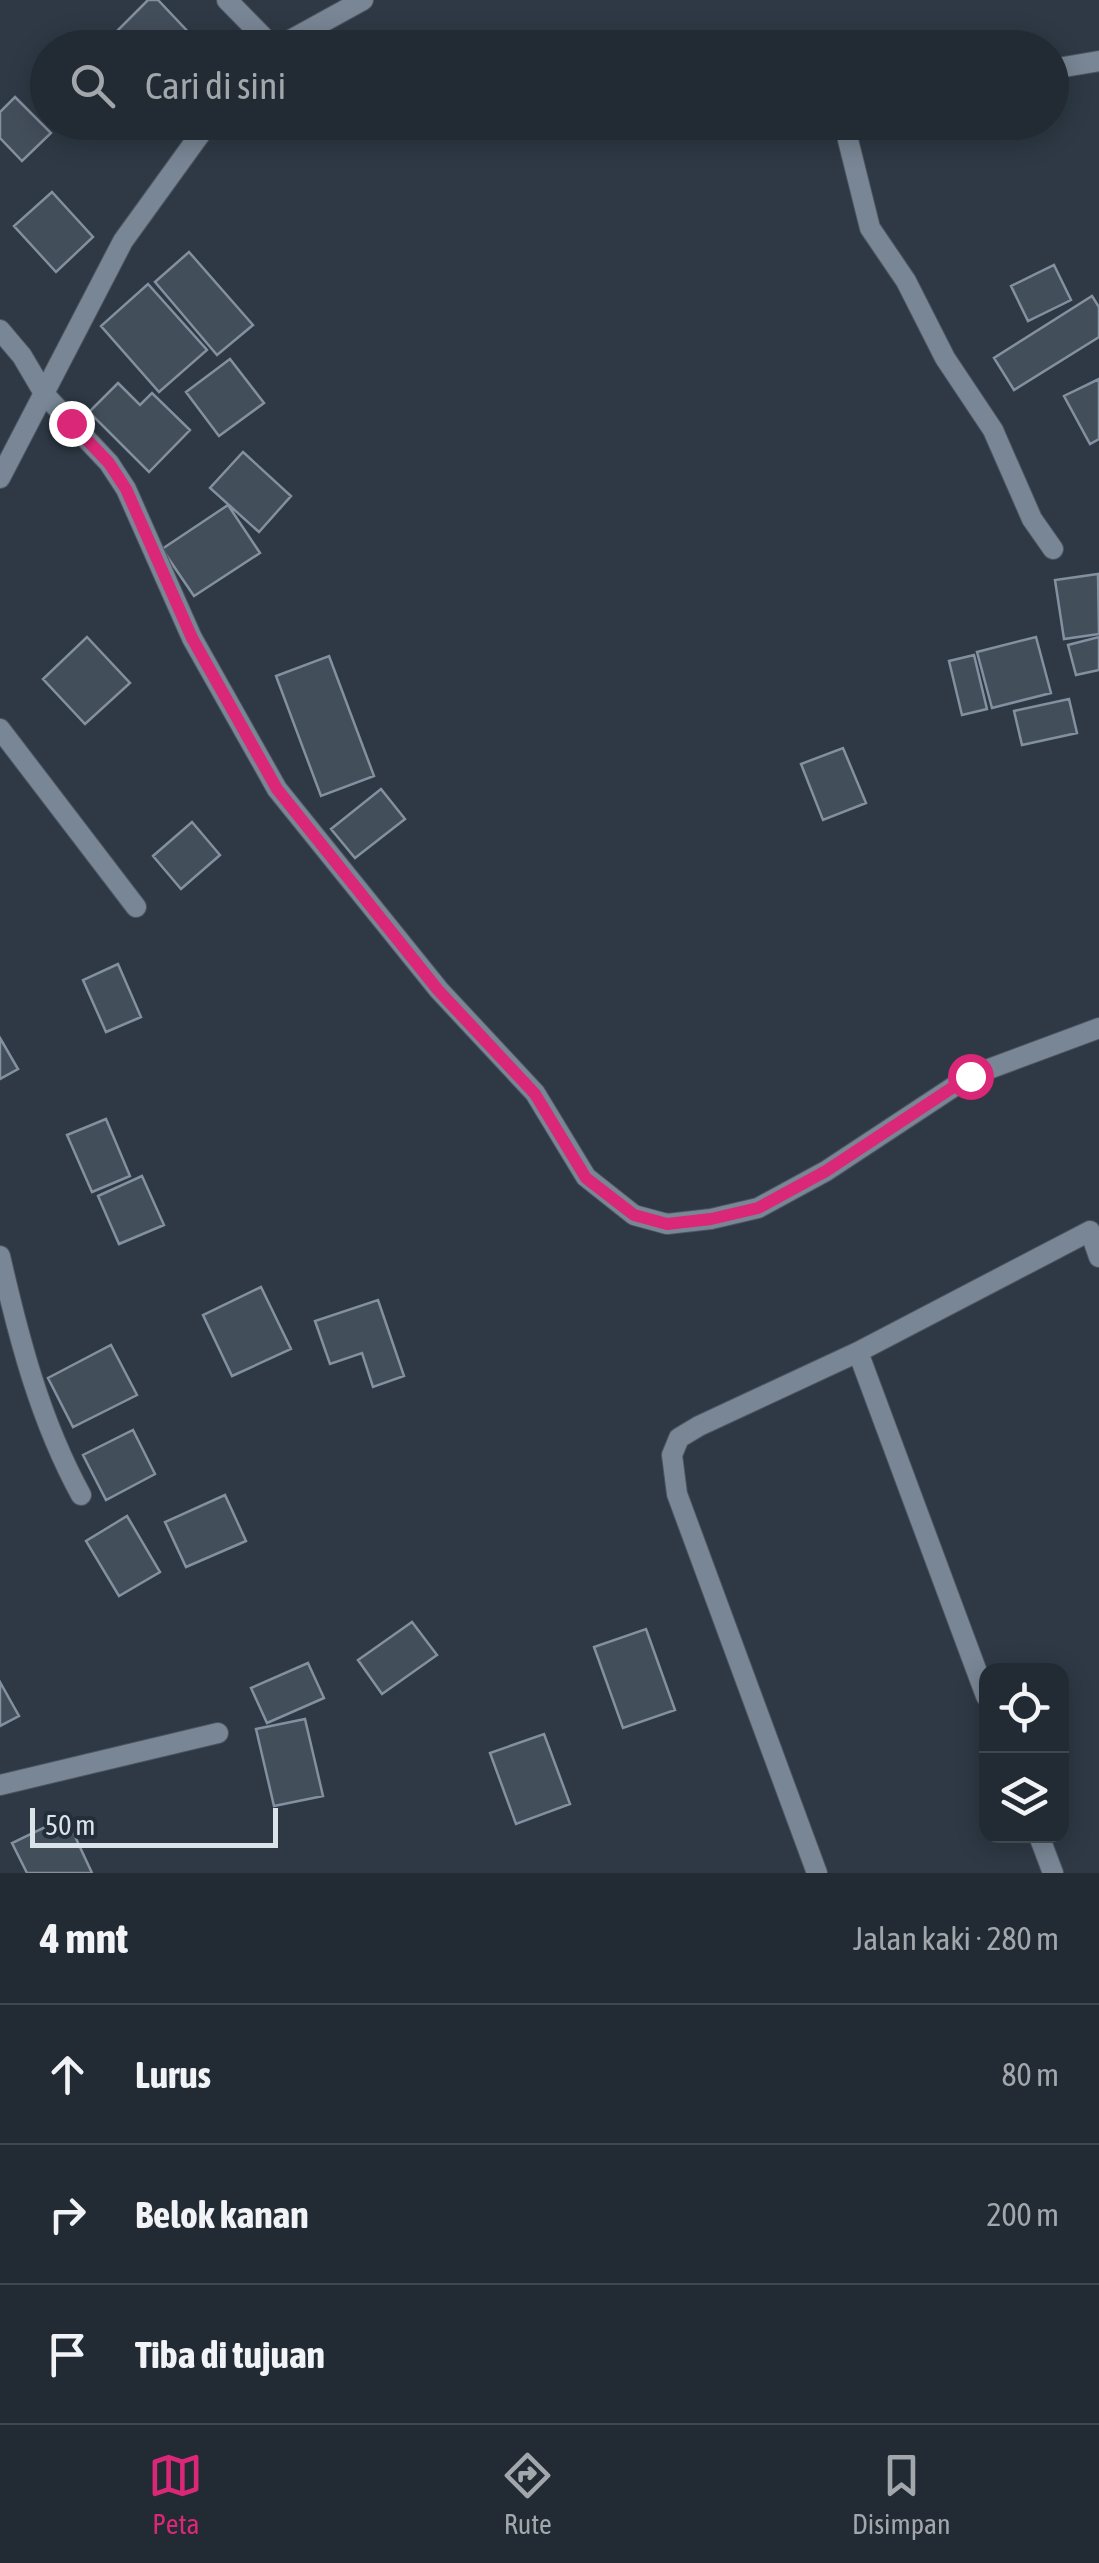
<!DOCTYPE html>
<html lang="id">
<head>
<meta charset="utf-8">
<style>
	body { margin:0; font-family:"Asap Condensed",sans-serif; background:#2a333c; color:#f1f3f6 }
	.controls { position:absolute; right:30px; bottom:30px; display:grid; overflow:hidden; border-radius:20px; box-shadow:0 5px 25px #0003 }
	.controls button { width:90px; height:90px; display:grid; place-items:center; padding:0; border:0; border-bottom:2px solid #3f474f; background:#222b34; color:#f1f3f6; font:50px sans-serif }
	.scale { position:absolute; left:30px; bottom:25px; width:248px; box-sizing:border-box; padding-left:10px; border:5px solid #dbe2ea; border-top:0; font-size:28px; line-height:35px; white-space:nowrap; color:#dbe2ea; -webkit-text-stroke:8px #242e3a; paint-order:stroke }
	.stop { position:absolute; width:30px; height:30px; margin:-22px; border:8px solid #db2777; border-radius:50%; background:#fff }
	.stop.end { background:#db2777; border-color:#fff; box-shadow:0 2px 10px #0008 }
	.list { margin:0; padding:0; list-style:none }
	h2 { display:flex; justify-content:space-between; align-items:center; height:130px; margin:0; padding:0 40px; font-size:42px }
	h2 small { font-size:32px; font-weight:400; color:#a2a7ac }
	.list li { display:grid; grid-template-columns:65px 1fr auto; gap:30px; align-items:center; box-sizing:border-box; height:140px; padding:0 40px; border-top:2px solid #3f474f }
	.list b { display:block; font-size:38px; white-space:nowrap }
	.list em { font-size:32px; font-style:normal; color:#a2a7ac }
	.icon { flex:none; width:55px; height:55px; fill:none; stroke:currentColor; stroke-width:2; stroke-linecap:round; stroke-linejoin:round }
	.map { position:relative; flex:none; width:1099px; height:1873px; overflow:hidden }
	.search { position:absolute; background:#222b34; box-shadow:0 5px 25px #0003; left:30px; right:30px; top:30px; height:110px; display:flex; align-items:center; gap:25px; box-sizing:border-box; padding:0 35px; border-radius:55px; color:#a2a7ac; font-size:38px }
	.sheet { height:550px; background:#222b34 }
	nav { display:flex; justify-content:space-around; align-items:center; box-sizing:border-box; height:140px; border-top:2px solid #3f474f; background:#222b34; font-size:28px; color:#a2a7ac }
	nav a { display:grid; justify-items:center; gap:5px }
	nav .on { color:#db2777 }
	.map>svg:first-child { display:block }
	.building { fill:#434e5b; stroke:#83909f; stroke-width:2.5 }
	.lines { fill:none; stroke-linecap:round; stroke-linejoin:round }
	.minor-casing { stroke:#4d5660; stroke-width:22 }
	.minor { stroke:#798695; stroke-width:20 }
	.route { stroke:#db2777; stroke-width:12 }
</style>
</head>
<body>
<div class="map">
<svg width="1099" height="1873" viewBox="0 0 1099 1873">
	<rect width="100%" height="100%" fill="#2e3945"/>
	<!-- building -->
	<path class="building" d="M148 0H158L193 37 182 48H125L113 35Z
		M15 97 51 133 22 161 0 138V112Z
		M52 192 93 237 56 272 14 226Z
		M189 252 253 325 217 355 155 282Z
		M1054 265 1071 300 1028 321 1011 286Z
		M148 284 207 350 159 392 101 326Z
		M1092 296 1099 307V337L1014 390 994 358Z
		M230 359 264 403 219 436 186 392Z
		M1099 379V439L1090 444 1064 396Z
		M118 383 140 405 152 393 190 430 149 472 89 412Z
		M243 452 291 496 259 532 210 488Z
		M228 505 260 553 194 596 162 549Z
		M1098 574 1099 634 1064 639 1055 580Z
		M87 637 130 683 85 724 43 679Z
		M1036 637 1051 693 992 708 977 652Z
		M1099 637V670L1076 675 1068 645Z
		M974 655 987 709 962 715 949 661Z
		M329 656 374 776 321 796 276 676Z
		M1069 699 1077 733 1022 745 1014 711Z
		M843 748 866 803 823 820 801 764Z
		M381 789 405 819 355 858 331 829Z
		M192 822 220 855 181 889 153 856Z
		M118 964 141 1017 106 1032 83 980Z
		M0 1038 18 1069 0 1079Z
		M106 1119 130 1176 92 1192 67 1135Z
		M142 1176 164 1225 119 1244 98 1196Z
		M261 1287 291 1349 232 1376 203 1315Z
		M378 1300 404 1376 373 1387 362 1353 330 1364 315 1321Z
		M111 1345 137 1395 73 1427 48 1378Z
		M133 1430 155 1474 106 1500 83 1455Z
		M225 1495 246 1541 186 1567 165 1522Z
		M127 1516 160 1572 119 1596 86 1541Z
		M412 1622 437 1655 382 1694 358 1660Z
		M646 1629 675 1710 623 1728 594 1647Z
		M308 1663 324 1698 267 1723 251 1688Z
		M0 1682 19 1716 0 1726Z
		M305 1719 323 1796 274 1806 256 1729Z
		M544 1734 570 1804 516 1824 490 1753Z
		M66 1817 92 1873H27L12 1843Z"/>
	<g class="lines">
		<!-- minor casing -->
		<g class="minor-casing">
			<path id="minor" d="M227 0 274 48
				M276 48 363 0
				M1052 69 1099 61
				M850 122 848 140 870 228 906 281 945 358 993 430 1032 519 1053 549
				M0 330 22 356 45 395 109 463 126 489 192 638 277 789 439 990 535 1093 586 1177 634 1215 667 1224 711 1219 758 1208 826 1171 970 1076 1099 1028
				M0 478 123 241 209 122
				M0 729 136 907
				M0 1256C19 1339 40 1420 81 1495
				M858 1352 986 1696
				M0 1785 218 1733
				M1039 1836 1053 1873
				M817 1873 677 1494 672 1455 679 1438 699 1426 858 1352 1090 1231 1099 1257"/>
		</g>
		<!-- minor -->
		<use href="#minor" class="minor"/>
	</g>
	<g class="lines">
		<!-- route -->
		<path class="route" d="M71 423 109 463 126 489 192 638 277 789 438 990 535 1094 586 1178 634 1215 667 1224 711 1219 758 1208 826 1171 970 1076"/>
	</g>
</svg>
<div class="controls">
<button><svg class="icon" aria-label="locate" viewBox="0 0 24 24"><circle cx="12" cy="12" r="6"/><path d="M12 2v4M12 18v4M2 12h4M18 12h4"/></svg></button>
<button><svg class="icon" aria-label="layers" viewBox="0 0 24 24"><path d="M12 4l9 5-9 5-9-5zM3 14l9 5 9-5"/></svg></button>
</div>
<div class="scale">50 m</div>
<div class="stop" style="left:970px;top:1076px"></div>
<div class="stop end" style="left:71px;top:423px"></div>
<div class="search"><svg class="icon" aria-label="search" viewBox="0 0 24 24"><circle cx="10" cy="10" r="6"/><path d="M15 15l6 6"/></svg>Cari di sini</div>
</div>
<section class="sheet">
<h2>4 mnt<small>Jalan kaki · 280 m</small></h2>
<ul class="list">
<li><svg class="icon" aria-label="ahead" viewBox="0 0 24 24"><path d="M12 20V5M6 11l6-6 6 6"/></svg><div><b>Lurus</b></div><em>80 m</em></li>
<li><svg class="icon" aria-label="right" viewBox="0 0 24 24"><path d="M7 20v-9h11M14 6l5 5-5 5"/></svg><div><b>Belok kanan</b></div><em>200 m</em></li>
<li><svg class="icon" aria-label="arrive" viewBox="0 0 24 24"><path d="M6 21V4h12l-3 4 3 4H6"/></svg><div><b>Tiba di tujuan</b></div></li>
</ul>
</section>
<nav>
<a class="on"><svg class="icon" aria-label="map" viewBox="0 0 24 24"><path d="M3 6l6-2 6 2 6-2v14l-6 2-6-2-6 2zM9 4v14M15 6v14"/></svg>Peta</a>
<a><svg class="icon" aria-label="directions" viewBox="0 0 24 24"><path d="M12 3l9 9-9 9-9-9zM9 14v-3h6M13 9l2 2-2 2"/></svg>Rute</a>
<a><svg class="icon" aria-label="saved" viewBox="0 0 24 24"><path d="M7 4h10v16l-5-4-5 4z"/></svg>Disimpan</a>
</nav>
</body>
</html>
